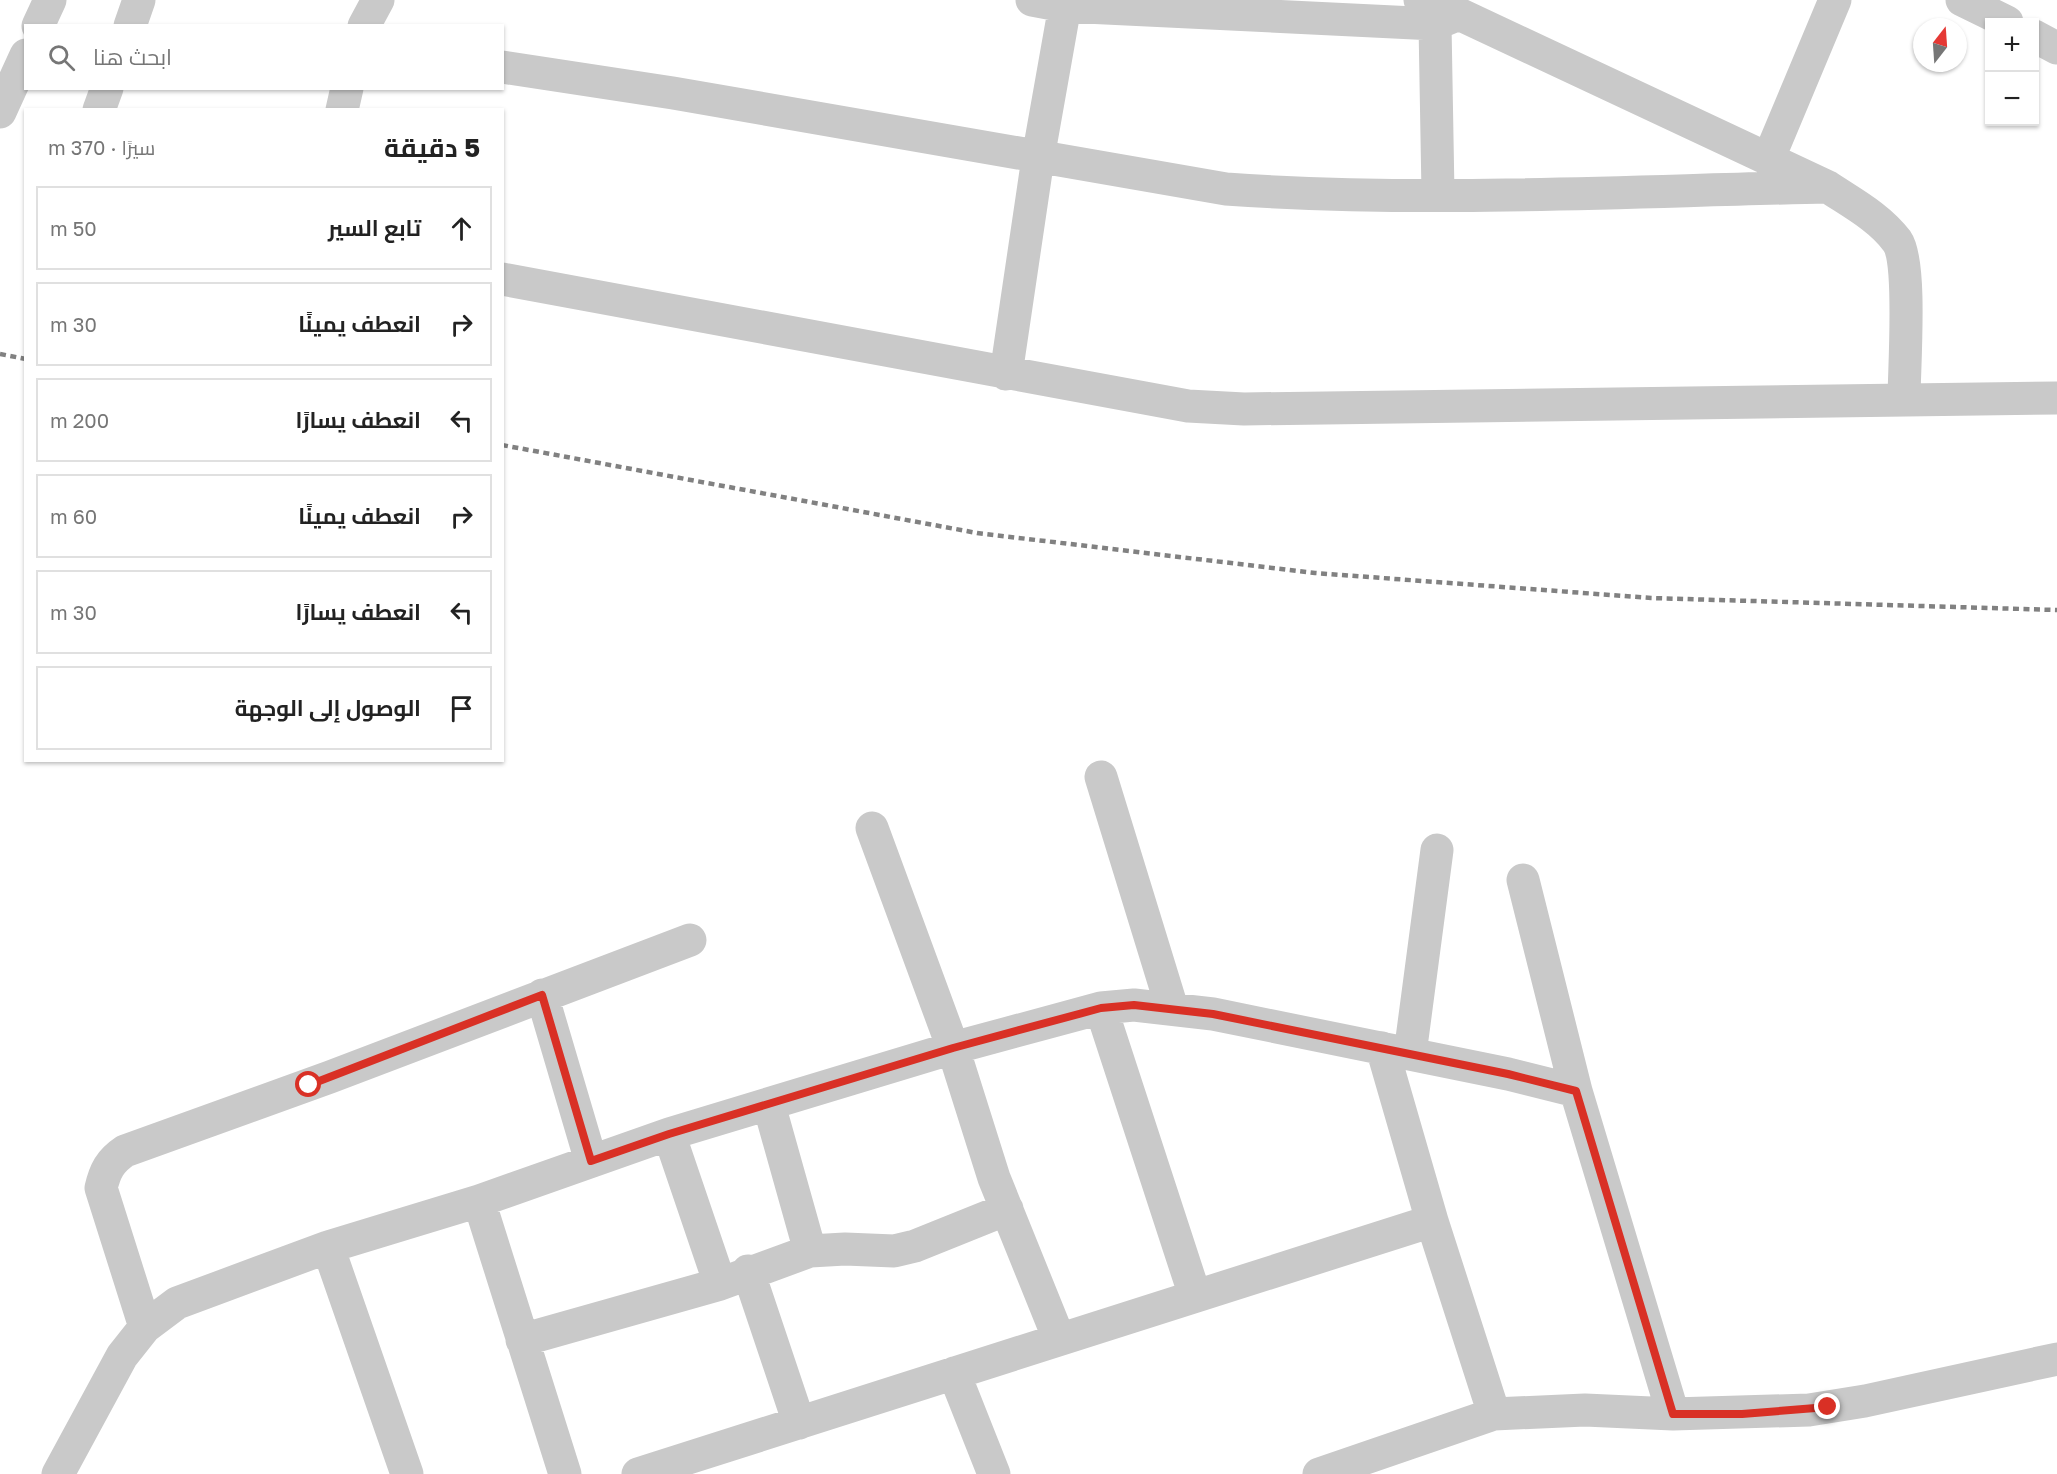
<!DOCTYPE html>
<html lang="ar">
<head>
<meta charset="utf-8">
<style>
	body { margin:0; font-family:"Golos Text",Cairo,sans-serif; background:#f2f2f2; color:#222; direction:rtl }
	.controls { position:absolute; right:18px; top:18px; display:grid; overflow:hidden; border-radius:0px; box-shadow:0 2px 4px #0004 }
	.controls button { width:54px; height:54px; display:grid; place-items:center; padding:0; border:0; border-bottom:2px solid #e0e0e0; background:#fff; color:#222; font:30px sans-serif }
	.compass { position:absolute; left:1913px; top:18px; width:54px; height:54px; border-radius:50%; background:#fff; box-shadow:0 2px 4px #0004; rotate:17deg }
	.stop { position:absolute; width:18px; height:18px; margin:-14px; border:4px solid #d93025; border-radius:50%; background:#fff }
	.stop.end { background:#d93025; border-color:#fff; box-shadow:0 2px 6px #0008 }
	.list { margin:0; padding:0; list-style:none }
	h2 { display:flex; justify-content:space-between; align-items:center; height:78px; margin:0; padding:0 24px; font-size:26px }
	h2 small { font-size:20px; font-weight:400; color:#767676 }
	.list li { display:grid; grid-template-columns:39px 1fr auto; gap:18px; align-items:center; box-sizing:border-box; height:84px; margin:0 12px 12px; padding:0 12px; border:2px solid #e0e0e0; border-radius:0px }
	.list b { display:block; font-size:22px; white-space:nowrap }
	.list em { font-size:20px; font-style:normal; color:#767676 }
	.icon { flex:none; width:33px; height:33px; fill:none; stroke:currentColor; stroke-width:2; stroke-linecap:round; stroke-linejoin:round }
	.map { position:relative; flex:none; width:2057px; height:1474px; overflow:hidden; direction:ltr }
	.search { position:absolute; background:#fff; box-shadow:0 2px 4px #0004; left:24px; top:24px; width:480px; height:66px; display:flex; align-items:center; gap:15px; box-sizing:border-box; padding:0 21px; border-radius:0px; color:#767676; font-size:22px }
	.panel { position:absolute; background:#fff; box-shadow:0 2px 4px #0004; left:24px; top:108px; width:480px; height:654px; border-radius:0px; direction:rtl }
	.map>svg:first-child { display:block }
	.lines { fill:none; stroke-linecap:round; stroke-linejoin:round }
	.minor { stroke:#c9c9c9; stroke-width:33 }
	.rail { stroke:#818181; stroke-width:4.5; stroke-dasharray:6 4.5; stroke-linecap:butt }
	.route { stroke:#d93025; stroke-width:8 }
</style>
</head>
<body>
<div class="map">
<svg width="2057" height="1474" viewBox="0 0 2057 1474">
	<rect width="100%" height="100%" fill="#fff"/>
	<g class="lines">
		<!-- minor -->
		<path class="minor" d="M1032 0 1064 6 1435 24 1459 14
			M1420 0 1459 14 1828 187C1852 203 1879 217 1897 241 1912 262 1904 369 1904 400
			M1962 0 2007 22
			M1435 24 1438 194
			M38 26 50 0
			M130 26 139 0
			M364 26 378 0
			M2034 36 2057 48
			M502 67 673 93 1226 189C1426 203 1628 191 1828 187
			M99 110 107 88
			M342 110 347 88
			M0 112 26 55
			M1768 160 1835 0
			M502 279 1188 406 1244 409 2057 398
			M1006 374 1038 158 1066 0
			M1101 777 1172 1008
			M872 828 953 1048 994 1178 1059 1339
			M1523 880 1576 1091 1673 1414
			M542 995 591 1161
			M1101 1008 1195 1296
			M1382 1048 1432 1221 1494 1414
			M1410 1054 1437 850
			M669 1134 720 1284
			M479 1201 565 1474
			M328 1247 407 1474
			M810 1251 845 1249 894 1251 915 1246 1007 1209
			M748 1271 799 1423
			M145 1327 101 1188C105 1171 110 1161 125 1151L330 1077 690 940
			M522 1340 720 1284 810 1251 769 1105
			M954 1373 994 1474
			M58 1474 122 1356 145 1327 177 1303 328 1247 479 1201 669 1134 953 1048 1101 1008 1134 1005 1213 1014 1508 1074 1576 1091
			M638 1474 1432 1221
			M1319 1474 1494 1414 1585 1410 1673 1414 1809 1410 1865 1401 2057 1359"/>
		<!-- rail -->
		<path class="rail" d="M0 354 26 359
			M502 445 977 533 1315 573 1651 598 2057 610"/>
	</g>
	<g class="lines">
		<!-- route -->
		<path class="route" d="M309 1085 542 995 591 1161 669 1134 953 1048 1101 1008 1134 1005 1213 1014 1508 1074 1576 1091 1673 1414H1742L1828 1407"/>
	</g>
</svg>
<div class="controls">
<button>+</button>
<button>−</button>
</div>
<svg class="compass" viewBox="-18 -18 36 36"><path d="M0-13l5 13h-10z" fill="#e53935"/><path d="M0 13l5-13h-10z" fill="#767676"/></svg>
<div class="stop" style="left:309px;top:1085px"></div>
<div class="stop end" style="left:1828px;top:1407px"></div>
<div class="search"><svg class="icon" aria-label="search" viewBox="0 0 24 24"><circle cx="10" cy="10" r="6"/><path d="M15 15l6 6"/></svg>ابحث هنا</div>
<section class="panel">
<h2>5 دقيقة<small>سيرًا · 370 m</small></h2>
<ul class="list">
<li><svg class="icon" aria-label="ahead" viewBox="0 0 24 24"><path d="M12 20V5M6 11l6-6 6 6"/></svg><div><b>تابع السير</b></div><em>50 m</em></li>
<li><svg class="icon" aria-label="right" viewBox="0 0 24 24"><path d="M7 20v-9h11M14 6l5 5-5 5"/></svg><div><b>انعطف يمينًا</b></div><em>30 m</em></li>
<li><svg class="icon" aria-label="left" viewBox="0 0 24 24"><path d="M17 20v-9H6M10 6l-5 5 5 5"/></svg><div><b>انعطف يسارًا</b></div><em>200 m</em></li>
<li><svg class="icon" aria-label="right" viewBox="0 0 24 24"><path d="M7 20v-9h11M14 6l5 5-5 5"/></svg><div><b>انعطف يمينًا</b></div><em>60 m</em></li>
<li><svg class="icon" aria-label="left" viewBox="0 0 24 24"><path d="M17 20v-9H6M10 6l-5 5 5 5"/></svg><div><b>انعطف يسارًا</b></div><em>30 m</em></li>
<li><svg class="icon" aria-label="arrive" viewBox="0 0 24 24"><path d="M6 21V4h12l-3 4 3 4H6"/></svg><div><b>الوصول إلى الوجهة</b></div></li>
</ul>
</section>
</div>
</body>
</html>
